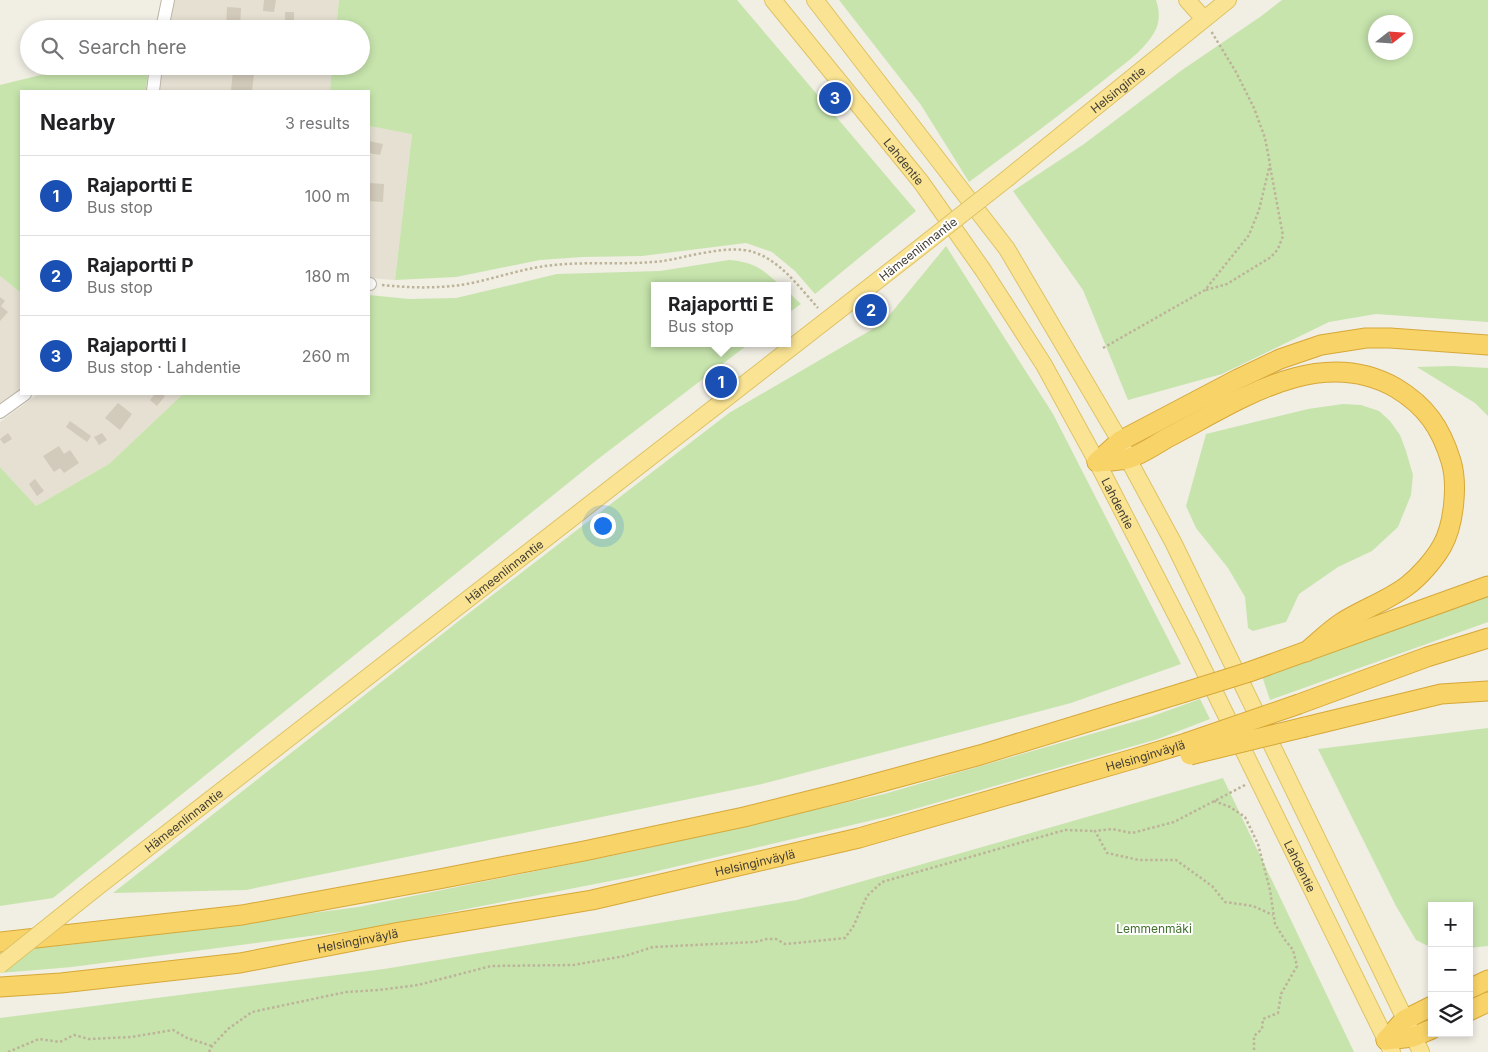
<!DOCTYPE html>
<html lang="en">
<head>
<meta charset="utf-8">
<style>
	body { margin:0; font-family:Inter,sans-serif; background:#f6f6f6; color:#202124 }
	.controls { position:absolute; right:15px; bottom:15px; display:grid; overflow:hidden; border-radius:0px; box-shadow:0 2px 8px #0003 }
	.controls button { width:45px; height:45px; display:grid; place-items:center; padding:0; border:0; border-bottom:1px solid #e0e0e0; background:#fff; color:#202124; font:25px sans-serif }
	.compass { position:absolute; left:1368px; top:15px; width:45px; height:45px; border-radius:50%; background:#fff; box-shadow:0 2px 8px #0003; rotate:73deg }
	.you { position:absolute; left:602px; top:525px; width:18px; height:18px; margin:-12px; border:4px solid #fff; border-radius:50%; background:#1a73e8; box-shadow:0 0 0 8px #1a73e833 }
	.badge { display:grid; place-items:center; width:32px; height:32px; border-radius:50%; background:#f14b1a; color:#fff; font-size:16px; font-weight:700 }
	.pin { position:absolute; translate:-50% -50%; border:2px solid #fff; box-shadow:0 1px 5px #0006 }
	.popup { position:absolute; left:651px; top:282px; width:140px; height:65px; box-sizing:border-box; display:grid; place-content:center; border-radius:0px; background:#fff; filter:drop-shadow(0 1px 4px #0005); font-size:16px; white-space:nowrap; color:#757577 }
	.popup b { font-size:19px; color:#202124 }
	.popup::after { content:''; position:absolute; left:50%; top:100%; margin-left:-10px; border:10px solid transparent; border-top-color:#fff }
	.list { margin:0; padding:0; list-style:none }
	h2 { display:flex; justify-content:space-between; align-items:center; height:65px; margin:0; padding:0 20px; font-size:21px }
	h2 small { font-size:16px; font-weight:400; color:#757577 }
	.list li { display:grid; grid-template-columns:32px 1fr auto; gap:15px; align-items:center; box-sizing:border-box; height:80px; padding:0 20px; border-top:1px solid #e0e0e0 }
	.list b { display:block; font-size:19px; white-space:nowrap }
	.list p { margin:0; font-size:16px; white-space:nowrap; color:#757577 }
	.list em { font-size:16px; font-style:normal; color:#757577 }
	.icon { flex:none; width:28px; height:28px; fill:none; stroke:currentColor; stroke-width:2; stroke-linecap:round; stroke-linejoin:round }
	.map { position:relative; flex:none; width:1488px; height:1052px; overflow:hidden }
	.search { position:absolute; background:#fff; box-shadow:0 2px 8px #0003; left:20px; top:20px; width:350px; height:55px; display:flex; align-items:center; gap:12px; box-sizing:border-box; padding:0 18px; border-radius:28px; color:#757577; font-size:19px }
	.panel { position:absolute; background:#fff; box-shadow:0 2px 8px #0003; left:20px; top:90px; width:350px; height:305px; border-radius:0px }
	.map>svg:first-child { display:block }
	.residential { fill:#e5e0d2 }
	.green { fill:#c7e4ad; fill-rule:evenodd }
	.building { fill:#d2caba }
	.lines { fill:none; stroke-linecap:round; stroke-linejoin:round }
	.minor-casing { stroke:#bcb6a7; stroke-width:14 }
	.major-casing { stroke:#dec365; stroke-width:18 }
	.highway-casing { stroke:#d6a838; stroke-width:21 }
	.path { stroke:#bdb399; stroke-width:2.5; stroke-dasharray:2.5 2.5; stroke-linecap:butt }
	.minor { stroke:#fff; stroke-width:12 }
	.major { stroke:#fae494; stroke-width:16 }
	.highway { stroke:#f8d368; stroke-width:19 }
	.major-bridge-casing { stroke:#dec365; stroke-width:18; stroke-linecap:butt }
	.highway-bridge-casing { stroke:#d6a838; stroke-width:21; stroke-linecap:butt }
	.major-bridge { stroke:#fae494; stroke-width:16 }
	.highway-bridge { stroke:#f8d368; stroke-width:19 }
	.labels { text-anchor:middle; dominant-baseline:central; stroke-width:4; stroke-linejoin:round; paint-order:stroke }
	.street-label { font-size:12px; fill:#433e34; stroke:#fff }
	.park-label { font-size:12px; fill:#40712a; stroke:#fff }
</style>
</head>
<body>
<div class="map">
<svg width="1488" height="1052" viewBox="0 0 1488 1052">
	<rect width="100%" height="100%" fill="#f1eee4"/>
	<!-- residential -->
	<path class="residential" d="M175 0H339L336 29H169Z
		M163 66H332L330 91H160Z
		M369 126 412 133 395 280 369 278Z
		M0 276 21 293V389L0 404Z
		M38 394H183L109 464 36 506 0 467V422Z"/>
	<!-- green -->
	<path class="green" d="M339 0H737L916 211 815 294 795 271 772 252 746 243 642 256 582 257 540 260 456 277 395 280 412 134 369 126V91H330L332 66H361V29H336Z
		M839 0H1156C1160 11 1160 23 1154 33 1142 53 1121 66 1104 80 1060 115 1015 148 969 182L921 105Z
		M1282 0H1488V322L1376 314 1329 322 1222 374 1128 400 1083 290 1013 191 1084 144 1182 70 1260 17ZM1376 22H1406V52H1376Z
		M77 66H148L146 91H21V293L0 276V85Z
		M946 246 1053 414 1181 664 1071 703 762 784 246 890 113 893 460 620 729 413 883 323Z
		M729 260C755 262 762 269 781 286H655V343H750L598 459 53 898 0 906V467L36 506 109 464 183 394H369V295L409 299 456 298 557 274 660 271Z
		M787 291 801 304 787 314Z
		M1452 366 1488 368V416L1475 403 1417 367Z
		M1343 404 1361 405 1379 411 1390 421 1400 435 1406 451 1413 475 1411 495 1398 527 1372 551 1338 567 1299 594 1286 622 1253 631 1248 628 1245 597 1228 568 1196 528 1186 506 1206 434 1308 409Z
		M1488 596V622L1270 700 1262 676Z
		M1200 699 1210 719 1158 739 890 816 636 876 364 929 72 967 0 973V951L68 945 358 907 630 852 884 794 1150 717Z
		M1488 728V946L1469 948V906H1432V948L1416 940 1396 906 1318 749Z
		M1223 778 1354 1052H0V1018L384 969 797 900Z"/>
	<!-- building -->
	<path class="building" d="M264 0H276L274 12 263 11Z
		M227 7 241 8 240 29H226Z
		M285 12H294V29H285Z
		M233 71 254 73 252 91 231 90Z
		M369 141 383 144 380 155 369 153Z
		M369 183 384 184 383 202 369 201Z
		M0 297 5 301 1 306 8 312 0 321Z
		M155 394H162L165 396 157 406 150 400Z
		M118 403 132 414 120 430 105 418Z
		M70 421 91 436 87 442 66 427Z
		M8 433 12 439 4 444 0 439Z
		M102 433 107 440 99 445 94 437Z
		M59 446 64 454 70 450 79 463 64 473 60 468 54 472 43 456Z
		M35 479 44 491 37 496 29 484Z"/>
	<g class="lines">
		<!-- minor casing -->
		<g class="minor-casing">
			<path id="minor" d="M162 29 168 0
				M153 91 156 66
				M369 284H370
				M0 412 25 394"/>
		</g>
		<!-- major casing -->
		<g class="major-casing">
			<g id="major">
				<path id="s1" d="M773 0 921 182 983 270 1044 365 1097 462 1189 640 1392 1052"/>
				<path d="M815 0 1007 249 1120 441 1128 459 1173 542 1421 1052"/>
				<path d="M1187 0 1204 19"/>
				<path id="s2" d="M1008 178 1228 0"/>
				<path id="s3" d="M95 889 904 260"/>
			</g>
		</g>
		<!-- highway casing -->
		<g class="highway-casing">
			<g id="highway">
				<path d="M1097 462C1107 461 1118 461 1127 459 1141 455 1155 445 1167 438 1235 403 1318 343 1396 388 1426 406 1441 428 1451 461 1458 484 1454 525 1442 546 1434 560 1420 576 1407 586 1387 601 1363 609 1341 623 1329 631 1318 642 1306 652"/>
				<path d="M1097 462 1120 441 1238 379 1280 359 1321 345 1366 338H1390L1488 345"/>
				<path d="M1249 672 1488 586"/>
				<path d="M1299 704 1427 657 1488 638"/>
				<path d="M1305 727 1441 694 1488 691"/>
				<path d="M0 942 242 915 439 879 584 851 744 817 848 791 980 755 1182 693"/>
				<path id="s4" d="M0 987 61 983 240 963 400 932 592 900 859 838 1133 759 1186 743"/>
				<path d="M1469 989 1488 980"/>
				<path d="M1469 1011 1488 1002"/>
				<path d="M1386 1040 1404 1020 1432 1006"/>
				<path d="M1386 1040 1413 1037 1432 1029"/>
			</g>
		</g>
		<!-- path -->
		<path class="path" d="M382 285C412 288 442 289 472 283 495 278 516 271 539 267 580 260 622 266 663 261 688 257 730 244 753 252 780 260 800 288 818 308
			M1206 290 1227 284 1271 257 1278 249 1283 236 1270 166
			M1103 348 1205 290 1249 235 1259 210 1270 164 1265 138 1254 108 1236 72 1211 31
			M1245 785 1174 822 1132 833 1112 829 1095 831 1107 853 1139 860H1176L1212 886 1225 902 1253 906 1273 915
			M1214 801 1230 807 1245 817 1258 844 1270 890 1275 924 1285 940 1293 950 1297 966 1281 994 1278 1013 1263 1019 1262 1029 1254 1036V1052
			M8 1052 39 1039 60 1042 74 1035 89 1039 131 1037 173 1030 187 1038 212 1046
			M209 1052 212 1046 228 1029 252 1012 346 992 379 990 418 985 491 966 573 965 625 956 653 947 755 942 767 939H776L785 944 845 938 853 927 867 896 882 882 1065 830 1095 831"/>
		<!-- minor -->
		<use href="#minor" class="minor"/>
		<!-- major -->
		<use href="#major" class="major"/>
		<!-- highway -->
		<use href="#highway" class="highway"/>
		<!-- major-bridge casing -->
		<g class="major-bridge-casing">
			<path id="major-bridge" d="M904 260 1008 178
				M0 965 95 889"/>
		</g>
		<!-- highway-bridge casing -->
		<g class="highway-bridge-casing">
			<path id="highway-bridge" d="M1182 693 1249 672
				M1186 743 1299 704
				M1190 755 1305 727"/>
		</g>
		<!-- major-bridge -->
		<use href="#major-bridge" class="major-bridge"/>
		<!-- highway-bridge -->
		<use href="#highway-bridge" class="highway-bridge"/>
	</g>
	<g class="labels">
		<!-- street labels -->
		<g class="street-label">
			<text stroke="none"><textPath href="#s2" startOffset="141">Helsingintie</textPath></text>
			<text stroke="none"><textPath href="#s1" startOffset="208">Lahdentie</textPath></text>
			<text transform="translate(918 249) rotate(-38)">Hämeenlinnantie</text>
			<text stroke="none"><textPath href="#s1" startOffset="612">Lahdentie</textPath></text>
			<text stroke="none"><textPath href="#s3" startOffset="518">Hämeenlinnantie</textPath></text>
			<text stroke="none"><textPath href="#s4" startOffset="1171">Helsinginväylä</textPath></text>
			<text stroke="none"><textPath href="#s3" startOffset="112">Hämeenlinnantie</textPath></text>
			<text stroke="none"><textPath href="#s4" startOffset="766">Helsinginväylä</textPath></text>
			<text stroke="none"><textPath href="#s1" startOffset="1018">Lahdentie</textPath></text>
			<text stroke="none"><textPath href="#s4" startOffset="361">Helsinginväylä</textPath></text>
		</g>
		<!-- park labels -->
		<g class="park-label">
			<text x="1154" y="928">Lemmenmäki</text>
		</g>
	</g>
</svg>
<div class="controls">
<button>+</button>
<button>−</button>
<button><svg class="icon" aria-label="layers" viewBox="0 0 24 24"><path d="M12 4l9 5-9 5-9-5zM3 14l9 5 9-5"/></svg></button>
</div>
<svg class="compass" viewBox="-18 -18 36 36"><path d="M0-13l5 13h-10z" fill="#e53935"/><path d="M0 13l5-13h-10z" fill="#757577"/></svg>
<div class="you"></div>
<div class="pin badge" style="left:721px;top:382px;background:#1a4fb4">1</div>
<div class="popup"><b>Rajaportti E</b>Bus stop</div>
<div class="pin badge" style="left:871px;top:310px;background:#1a4fb4">2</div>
<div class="pin badge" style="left:835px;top:98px;background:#1a4fb4">3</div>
<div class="search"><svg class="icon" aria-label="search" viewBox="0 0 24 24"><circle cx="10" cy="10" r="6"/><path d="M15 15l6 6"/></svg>Search here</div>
<section class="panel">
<h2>Nearby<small>3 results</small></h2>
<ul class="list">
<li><span class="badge" style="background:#1a4fb4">1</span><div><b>Rajaportti E</b><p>Bus stop</p></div><em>100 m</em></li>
<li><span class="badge" style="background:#1a4fb4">2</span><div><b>Rajaportti P</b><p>Bus stop</p></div><em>180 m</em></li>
<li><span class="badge" style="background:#1a4fb4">3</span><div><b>Rajaportti I</b><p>Bus stop · Lahdentie</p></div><em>260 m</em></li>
</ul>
</section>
</div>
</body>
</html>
